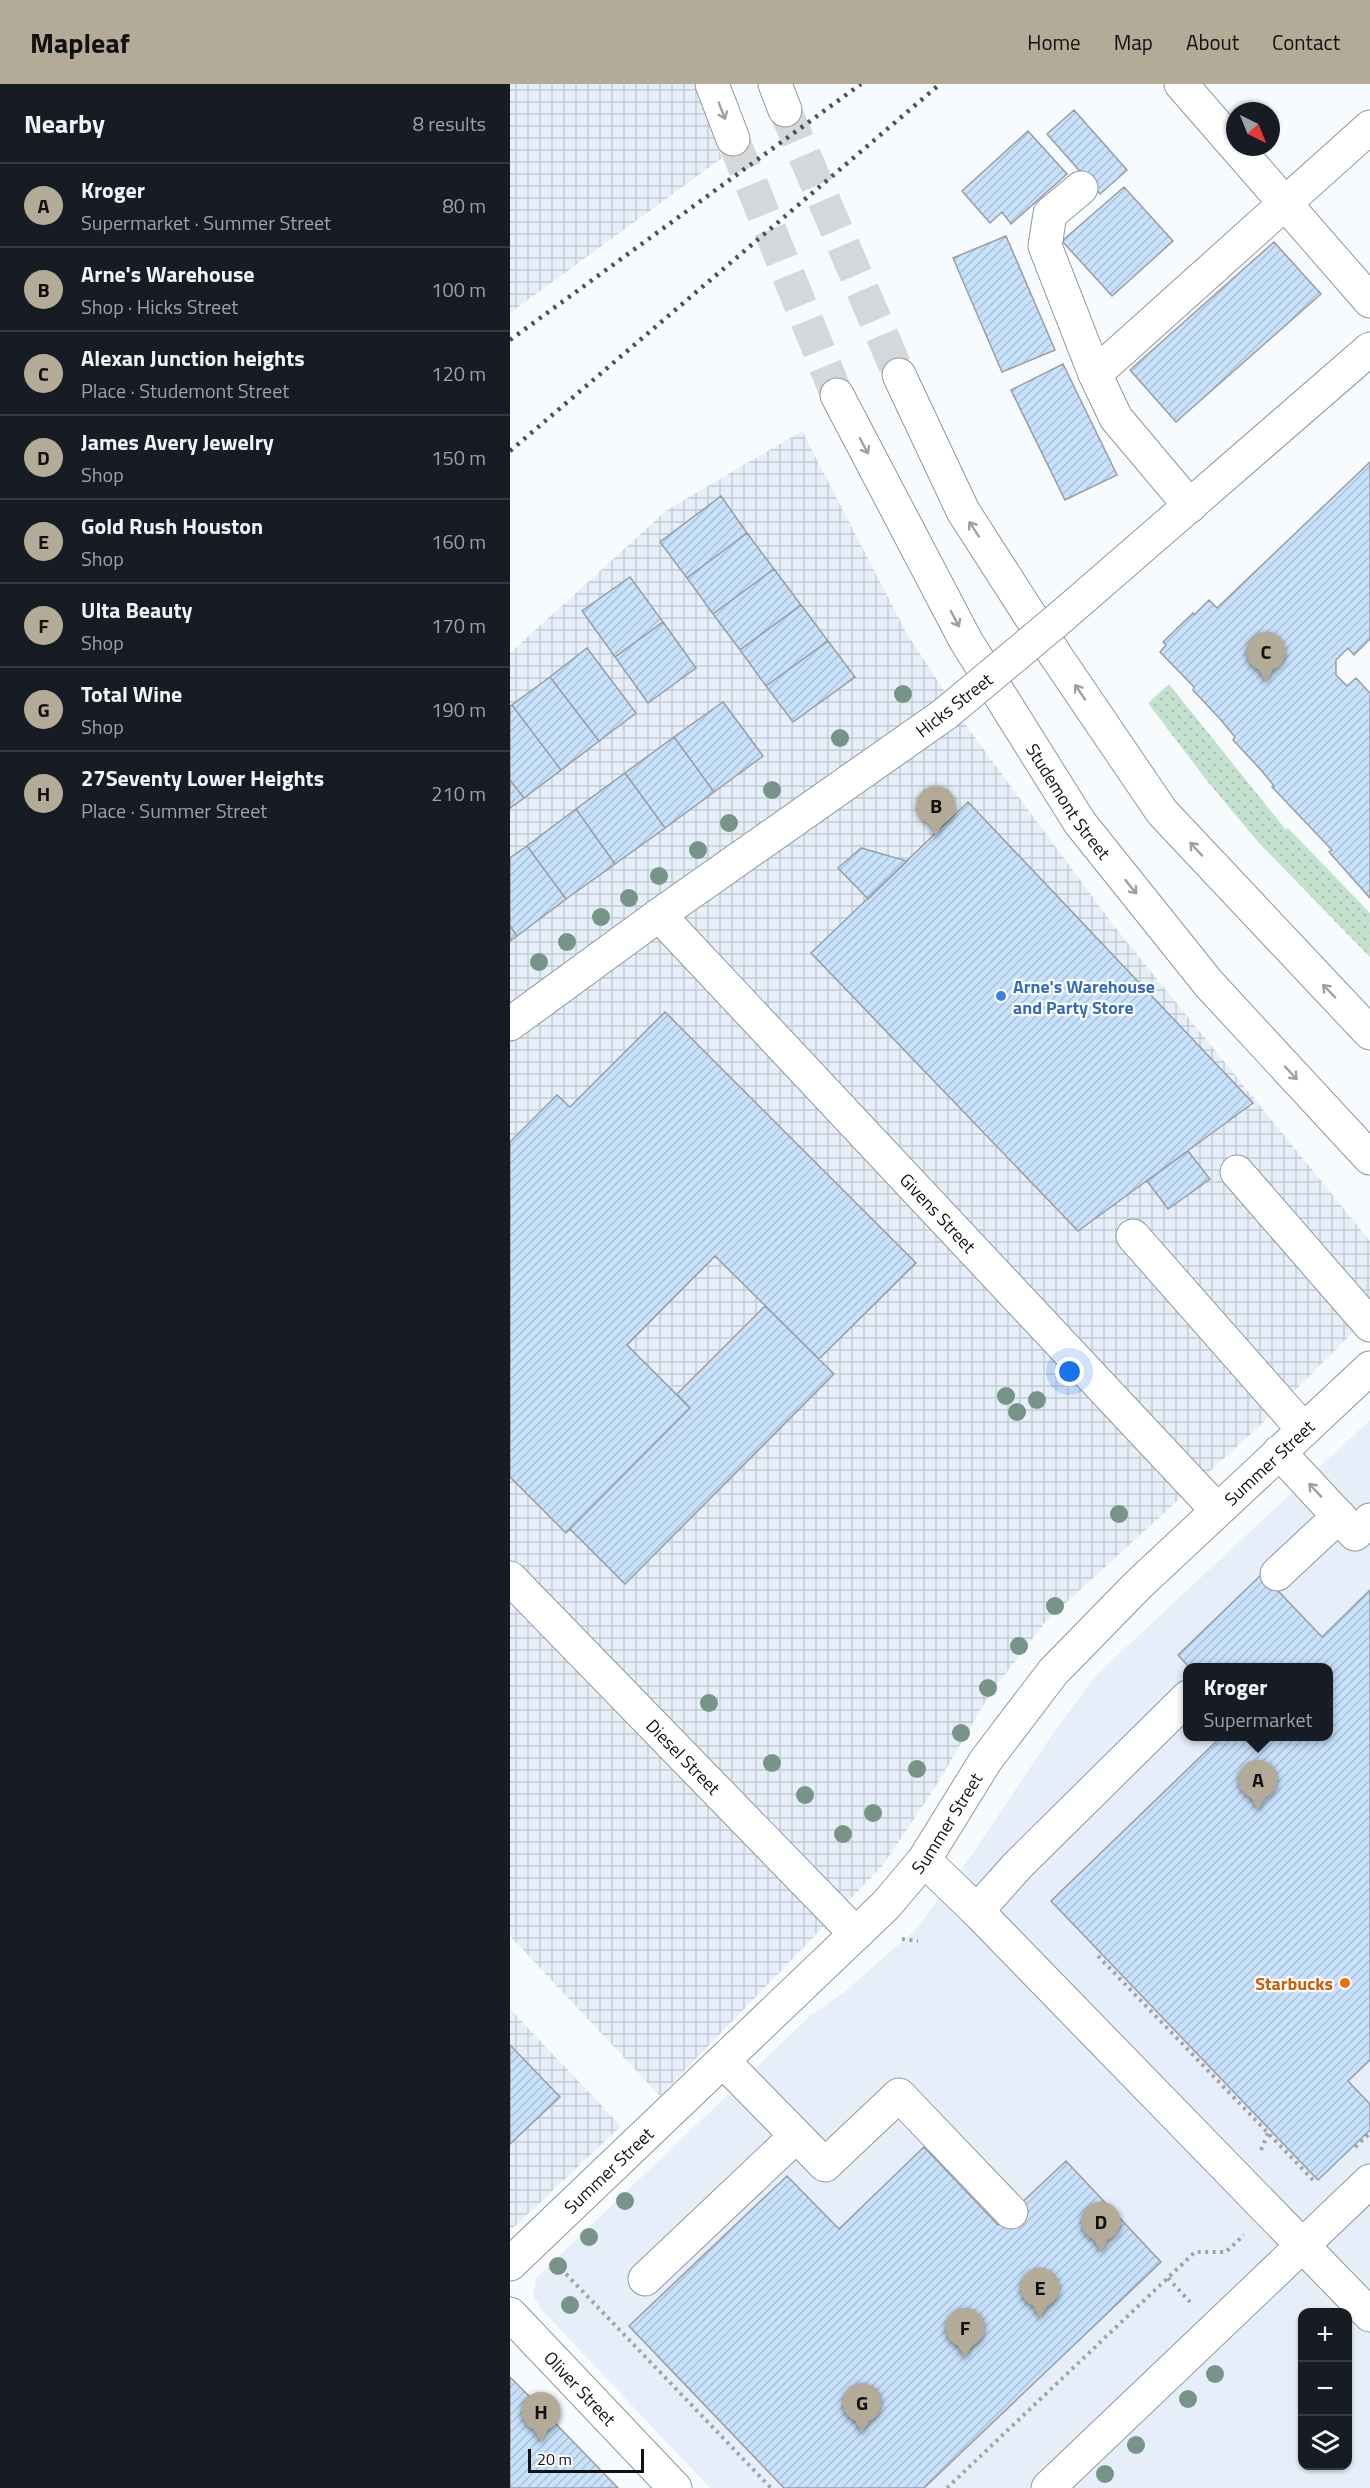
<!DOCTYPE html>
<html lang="en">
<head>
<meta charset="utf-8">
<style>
	body { margin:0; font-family:"Titillium Web",sans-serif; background:#20242c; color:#f1f3f6 }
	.controls { position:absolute; right:18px; bottom:18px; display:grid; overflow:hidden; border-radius:12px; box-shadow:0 2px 4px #0004 }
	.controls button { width:54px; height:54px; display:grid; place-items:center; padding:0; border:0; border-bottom:2px solid #363941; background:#171b24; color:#f1f3f6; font:30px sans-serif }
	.compass { position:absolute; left:716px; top:18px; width:54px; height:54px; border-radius:50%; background:#171b24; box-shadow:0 2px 4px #0004; rotate:137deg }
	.scale { position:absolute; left:18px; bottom:15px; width:116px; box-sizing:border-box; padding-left:6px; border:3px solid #101213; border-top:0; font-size:16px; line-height:21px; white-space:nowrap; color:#101213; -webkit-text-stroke:4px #fff; paint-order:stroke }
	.you { position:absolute; left:560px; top:1288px; width:21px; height:21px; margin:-15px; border:4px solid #fff; border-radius:50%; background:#1a73e8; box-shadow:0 0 0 9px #1a73e833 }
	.badge { display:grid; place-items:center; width:39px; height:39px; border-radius:50%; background:#b3ab97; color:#111; font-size:20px; font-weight:700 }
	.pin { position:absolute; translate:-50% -50px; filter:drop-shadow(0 2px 3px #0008) }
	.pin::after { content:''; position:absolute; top:32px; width:21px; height:18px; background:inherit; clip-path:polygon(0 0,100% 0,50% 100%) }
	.popup { position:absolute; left:673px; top:1579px; width:150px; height:78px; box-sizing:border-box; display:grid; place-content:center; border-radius:12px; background:#171b24; filter:drop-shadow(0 2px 4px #0005); font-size:20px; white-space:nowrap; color:#9ea1a6 }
	.popup b { font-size:22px; color:#f1f3f6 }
	.popup::after { content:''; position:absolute; left:50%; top:100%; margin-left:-12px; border:12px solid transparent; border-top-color:#171b24 }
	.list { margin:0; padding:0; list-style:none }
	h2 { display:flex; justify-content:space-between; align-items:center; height:78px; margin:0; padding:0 24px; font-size:26px }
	h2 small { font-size:20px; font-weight:400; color:#9ea1a6 }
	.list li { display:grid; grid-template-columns:39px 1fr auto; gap:18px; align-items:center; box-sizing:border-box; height:84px; padding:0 24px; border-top:2px solid #363941 }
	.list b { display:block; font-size:22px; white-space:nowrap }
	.list p { margin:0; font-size:20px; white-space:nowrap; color:#9ea1a6 }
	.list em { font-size:20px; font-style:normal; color:#9ea1a6 }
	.icon { flex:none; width:33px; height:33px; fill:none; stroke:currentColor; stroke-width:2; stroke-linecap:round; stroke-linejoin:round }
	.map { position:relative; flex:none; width:860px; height:2404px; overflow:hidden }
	header { display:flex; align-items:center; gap:36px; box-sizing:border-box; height:84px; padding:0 30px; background:#b3ab97; color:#111 }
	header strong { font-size:28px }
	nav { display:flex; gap:33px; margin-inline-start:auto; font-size:21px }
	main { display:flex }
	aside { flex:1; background:#171b24 }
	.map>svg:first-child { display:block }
	.built { fill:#e6eff9; fill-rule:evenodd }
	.industrial { fill:url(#industrial-grid) }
	.green { fill:url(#green-dots) }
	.building { fill:url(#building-hatch); stroke:#999da1; stroke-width:1.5 }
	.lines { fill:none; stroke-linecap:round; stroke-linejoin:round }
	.major-tunnel { stroke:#d4d8db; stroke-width:33; stroke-dasharray:33 16; stroke-linecap:butt }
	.minor-casing { stroke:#93979b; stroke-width:35 }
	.major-casing { stroke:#93979b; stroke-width:35 }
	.path { stroke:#a1a4a7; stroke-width:4; stroke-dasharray:3 4.5; stroke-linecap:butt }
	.minor { stroke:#fff; stroke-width:33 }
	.major { stroke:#fff; stroke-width:33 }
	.rail { stroke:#4e5052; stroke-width:4.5; stroke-dasharray:3 6; stroke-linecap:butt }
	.minor-bridge-casing { stroke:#93979b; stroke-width:35; stroke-linecap:butt }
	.minor-bridge { stroke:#fff; stroke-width:33 }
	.tree { fill:#779488 }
	.oneway { stroke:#9fa0a1 }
	.shop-dot { fill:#3f7fe0; stroke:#fff; stroke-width:2 }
	.food-dot { fill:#e8710a; stroke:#fff; stroke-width:2 }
	.labels { text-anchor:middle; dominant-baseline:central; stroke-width:4.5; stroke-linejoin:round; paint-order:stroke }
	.street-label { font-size:18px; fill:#101213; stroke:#fff }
	.shop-label { font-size:18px; font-weight:bold; fill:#366cbe; stroke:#fff; text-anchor:start }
	.food-label { font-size:18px; font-weight:bold; fill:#c56008; stroke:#fff; text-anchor:end }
</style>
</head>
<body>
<header>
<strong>Mapleaf</strong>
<nav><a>Home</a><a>Map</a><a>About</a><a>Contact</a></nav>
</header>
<main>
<aside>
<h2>Nearby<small>8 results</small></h2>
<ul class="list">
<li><span class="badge">A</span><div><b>Kroger</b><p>Supermarket · Summer Street</p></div><em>80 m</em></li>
<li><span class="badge">B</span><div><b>Arne's Warehouse</b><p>Shop · Hicks Street</p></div><em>100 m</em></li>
<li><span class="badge">C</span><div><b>Alexan Junction heights</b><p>Place · Studemont Street</p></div><em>120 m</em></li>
<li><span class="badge">D</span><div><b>James Avery Jewelry</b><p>Shop</p></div><em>150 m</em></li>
<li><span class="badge">E</span><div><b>Gold Rush Houston</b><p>Shop</p></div><em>160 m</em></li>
<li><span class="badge">F</span><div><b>Ulta Beauty</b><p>Shop</p></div><em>170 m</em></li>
<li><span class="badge">G</span><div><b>Total Wine</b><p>Shop</p></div><em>190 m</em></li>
<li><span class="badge">H</span><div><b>27Seventy Lower Heights</b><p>Place · Summer Street</p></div><em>210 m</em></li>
</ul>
</aside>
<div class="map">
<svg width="860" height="2404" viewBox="0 0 860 2404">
	<defs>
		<pattern id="industrial-grid" width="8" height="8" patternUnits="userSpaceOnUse" patternTransform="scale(1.5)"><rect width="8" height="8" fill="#e6eff9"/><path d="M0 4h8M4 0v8" fill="none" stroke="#c4ccd5"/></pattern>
		<pattern id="green-dots" width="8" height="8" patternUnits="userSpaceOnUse" patternTransform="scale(1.5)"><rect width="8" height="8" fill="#c4e0ce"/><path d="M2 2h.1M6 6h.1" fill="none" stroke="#a7bfb0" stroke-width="1.8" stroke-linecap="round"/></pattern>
		<pattern id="building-hatch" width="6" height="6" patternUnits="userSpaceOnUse" patternTransform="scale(1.5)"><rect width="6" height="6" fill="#c8e2fc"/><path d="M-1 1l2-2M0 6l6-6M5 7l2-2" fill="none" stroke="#abc1d7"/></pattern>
	</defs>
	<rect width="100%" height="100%" fill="#f7fbfe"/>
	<!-- built -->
	<path class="built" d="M860 1336V2404H200L31 2225 23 2211 26 2194 301 1931 333 1909 404 1847 461 1772 542 1651 586 1591ZM678 1584H819V1652H678ZM792 2228H838V2382H792Z"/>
	<!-- industrial -->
	<path class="industrial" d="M0 0H184L212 74 0 229Z
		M292 347 396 548 460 647 604 842 860 1157V1231L745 1346 536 1537 480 1610 426 1702 373 1781 150 2012 0 1852V569L157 426Z
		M0 1925 111 2042 0 2147Z"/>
	<!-- green -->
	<path class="green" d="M659 600 776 746 778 744 860 829V873L749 759 698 698 638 619Z"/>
	<!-- building -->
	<path class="building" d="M564 26 617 86 590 110 537 50Z
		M518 47 557 90 501 140 492 128 480 139 452 107Z
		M614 103 663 157 602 212 552 157Z
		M496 152 545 266 492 288 443 174Z
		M764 158 811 210 666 338 620 286Z
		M553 280 607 391 555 416 501 306Z
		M860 378V555L844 571 838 564 826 576V591L837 602 846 594 860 609V814L819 768 822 766 762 703 764 702 751 686 723 656 725 653 711 636 683 606 684 603 650 568 656 561 653 558 683 529 684 531 699 516 707 524Z
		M211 412 237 449 177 494 150 458Z
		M237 449 264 485 203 530 177 494Z
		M264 485 291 521 230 566 203 530Z
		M120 493 153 538 105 573 72 527Z
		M291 521 318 557 256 602 230 566Z
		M153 538 186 584 138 619 105 573Z
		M318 557 345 593 283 638 256 602Z
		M77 564 126 629 89 657 40 593Z
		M40 593 89 657 51 686 2 621Z
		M213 618 253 672 204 708 164 653Z
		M2 621 51 686 14 714 0 696V622Z
		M164 653 204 708 155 744 115 689Z
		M115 689 155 744 105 780 66 725Z
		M0 696 14 714 0 724Z
		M458 718 743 1019 568 1147 301 869Z
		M66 725 105 780 56 815 17 762Z
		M17 762 56 815 7 852 0 842V774Z
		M351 764 397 777 358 815 328 784Z
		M0 842 7 852 0 857Z
		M155 928 406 1179 309 1275 205 1172 117 1261 180 1324 56 1449 0 1393V1058L47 1011 60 1023Z
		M678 1067 700 1095 658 1125 637 1097Z
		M255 1222 324 1290 115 1500 60 1445 180 1324 167 1310Z
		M752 1490 812 1553 860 1506V1976L838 1997 860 2020V2046L808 2096 541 1817 712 1652H819V1584H680L668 1571Z
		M0 1961 50 2013 0 2060Z
		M414 2063 488 2141 556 2077 651 2178 414 2404H274L119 2242 277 2092 329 2145Z
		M0 2293 18 2311 108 2404H0Z"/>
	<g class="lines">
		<!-- major-tunnel -->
		<path class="major-tunnel" d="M275 26 389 291
			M223 55 327 311"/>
		<!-- minor casing -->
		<g class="minor-casing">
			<g id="minor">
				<path d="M671 0 725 62"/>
				<path d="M726 63 860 217"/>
				<path d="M571 104 540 130 535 162 585 290 606 334 680 422"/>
				<path d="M585 290 860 43"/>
				<path d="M551 533 860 265"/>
				<path id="s1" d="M149 831 707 1426"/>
				<path d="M0 940 149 831 435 630"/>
				<path d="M727 1088 860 1241"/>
				<path d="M623 1152 794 1346"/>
				<path d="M769 1368 845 1450 860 1436"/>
				<path d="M767 1490 829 1432"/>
				<path id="s2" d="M0 1494 346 1850"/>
				<path d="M414 1776 467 1827 860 2231"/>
				<path d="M467 1827 507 1782 678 1613"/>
				<path d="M213 1977 315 2081 389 2011 501 2128"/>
				<path id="s3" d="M0 2180 376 1821 414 1776 476 1676 543 1588 628 1501 860 1284"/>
				<path d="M135 2195 286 2052"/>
				<path id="s4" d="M0 2230 165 2404"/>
				<path d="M538 2404 860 2097"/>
			</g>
		</g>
		<!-- major casing -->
		<g class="major-casing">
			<g id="major">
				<path d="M202 0 223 55"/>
				<path d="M265 0 275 26"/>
				<path d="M389 291 453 427 546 572 652 728 860 949"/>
				<path id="s5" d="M327 311 456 557 570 739 699 900 860 1074"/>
			</g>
		</g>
		<!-- path -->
		<path class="path" d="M392 1855 408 1857
			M588 1872 806 2099
			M845 2063 860 2049
			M751 2066 758 2049
			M56 2190 261 2404
			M658 2194 680 2218
			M437 2404 685 2168H716L734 2151"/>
		<!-- minor -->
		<use href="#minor" class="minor"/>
		<!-- major -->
		<use href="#major" class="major"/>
		<!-- rail -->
		<path class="rail" d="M0 256 351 0
			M0 367 430 0"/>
		<!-- minor-bridge casing -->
		<g class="minor-bridge-casing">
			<path id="minor-bridge" d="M435 630 551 533"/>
		</g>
		<!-- minor-bridge -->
		<use href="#minor-bridge" class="minor-bridge"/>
	</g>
	<!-- trees -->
	<g class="tree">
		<circle cx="393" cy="610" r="9"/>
		<circle cx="330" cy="654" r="9"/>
		<circle cx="262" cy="706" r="9"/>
		<circle cx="219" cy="739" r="9"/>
		<circle cx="188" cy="766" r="9"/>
		<circle cx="149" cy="792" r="9"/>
		<circle cx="119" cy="814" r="9"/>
		<circle cx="91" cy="833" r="9"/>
		<circle cx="57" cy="858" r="9"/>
		<circle cx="29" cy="878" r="9"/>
		<circle cx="496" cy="1312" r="9"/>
		<circle cx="527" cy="1316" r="9"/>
		<circle cx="507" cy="1328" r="9"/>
		<circle cx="609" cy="1430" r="9"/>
		<circle cx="545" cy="1522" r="9"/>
		<circle cx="509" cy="1562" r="9"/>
		<circle cx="478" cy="1604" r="9"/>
		<circle cx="199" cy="1619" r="9"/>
		<circle cx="451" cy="1649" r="9"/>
		<circle cx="262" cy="1679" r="9"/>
		<circle cx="407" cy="1685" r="9"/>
		<circle cx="295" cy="1711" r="9"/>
		<circle cx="363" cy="1729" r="9"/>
		<circle cx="333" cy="1750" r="9"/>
		<circle cx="115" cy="2117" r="9"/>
		<circle cx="79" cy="2153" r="9"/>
		<circle cx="48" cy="2182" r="9"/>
		<circle cx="60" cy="2221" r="9"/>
		<circle cx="705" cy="2290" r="9"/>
		<circle cx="678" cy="2315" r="9"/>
		<circle cx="626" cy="2361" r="9"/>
		<circle cx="595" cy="2390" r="9"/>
	</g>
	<!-- one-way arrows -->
	<defs><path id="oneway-shaft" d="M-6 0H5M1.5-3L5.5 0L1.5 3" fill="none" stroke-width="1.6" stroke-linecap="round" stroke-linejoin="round" transform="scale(1.5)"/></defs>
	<g class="oneway">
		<use href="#oneway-shaft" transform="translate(212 27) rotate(69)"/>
		<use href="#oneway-shaft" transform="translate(354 362) rotate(62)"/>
		<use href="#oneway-shaft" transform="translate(464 445) rotate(-123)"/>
		<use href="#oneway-shaft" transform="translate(445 535) rotate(62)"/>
		<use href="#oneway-shaft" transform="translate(570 608) rotate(-124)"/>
		<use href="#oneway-shaft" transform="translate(686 765) rotate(-133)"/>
		<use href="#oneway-shaft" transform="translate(621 803) rotate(51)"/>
		<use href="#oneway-shaft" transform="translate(819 907) rotate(-134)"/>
		<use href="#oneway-shaft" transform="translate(781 989) rotate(47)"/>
		<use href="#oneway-shaft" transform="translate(805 1406) rotate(-133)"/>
	</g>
	<!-- markers -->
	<circle class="shop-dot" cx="491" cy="912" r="6"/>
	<circle class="food-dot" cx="835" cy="1899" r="6"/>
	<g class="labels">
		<!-- street labels -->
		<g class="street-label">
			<text transform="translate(444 621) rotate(-38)">Hicks Street</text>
			<text stroke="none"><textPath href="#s5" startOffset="468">Studemont Street</textPath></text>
			<text stroke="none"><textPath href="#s1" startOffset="408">Givens Street</textPath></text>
			<text stroke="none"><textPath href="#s3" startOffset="1108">Summer Street</textPath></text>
			<text stroke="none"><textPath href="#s2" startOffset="249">Diesel Street</textPath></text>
			<text stroke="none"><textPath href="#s3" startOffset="622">Summer Street</textPath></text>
			<text stroke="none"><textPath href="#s3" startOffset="136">Summer Street</textPath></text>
			<text stroke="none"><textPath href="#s4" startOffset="102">Oliver Street</textPath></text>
		</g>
		<!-- shop labels -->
		<g class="shop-label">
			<text x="503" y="902">Arne's Warehouse<tspan x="503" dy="21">and Party Store</tspan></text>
		</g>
		<!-- food labels -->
		<g class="food-label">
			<text x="823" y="1899">Starbucks</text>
		</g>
	</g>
</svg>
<div class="controls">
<button>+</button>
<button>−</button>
<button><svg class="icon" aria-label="layers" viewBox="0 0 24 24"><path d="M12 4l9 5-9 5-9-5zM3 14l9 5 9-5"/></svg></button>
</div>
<svg class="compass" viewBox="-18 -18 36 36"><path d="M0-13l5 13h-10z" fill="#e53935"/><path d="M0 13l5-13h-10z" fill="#9ea1a6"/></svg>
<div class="scale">20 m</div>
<div class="you"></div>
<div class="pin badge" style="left:748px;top:1726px">A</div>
<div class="popup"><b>Kroger</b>Supermarket</div>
<div class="pin badge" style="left:426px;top:752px">B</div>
<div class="pin badge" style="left:756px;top:598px">C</div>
<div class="pin badge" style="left:591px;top:2168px">D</div>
<div class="pin badge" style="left:530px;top:2234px">E</div>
<div class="pin badge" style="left:455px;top:2274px">F</div>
<div class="pin badge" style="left:352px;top:2349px">G</div>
<div class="pin badge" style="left:31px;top:2358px">H</div>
</div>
</main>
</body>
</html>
